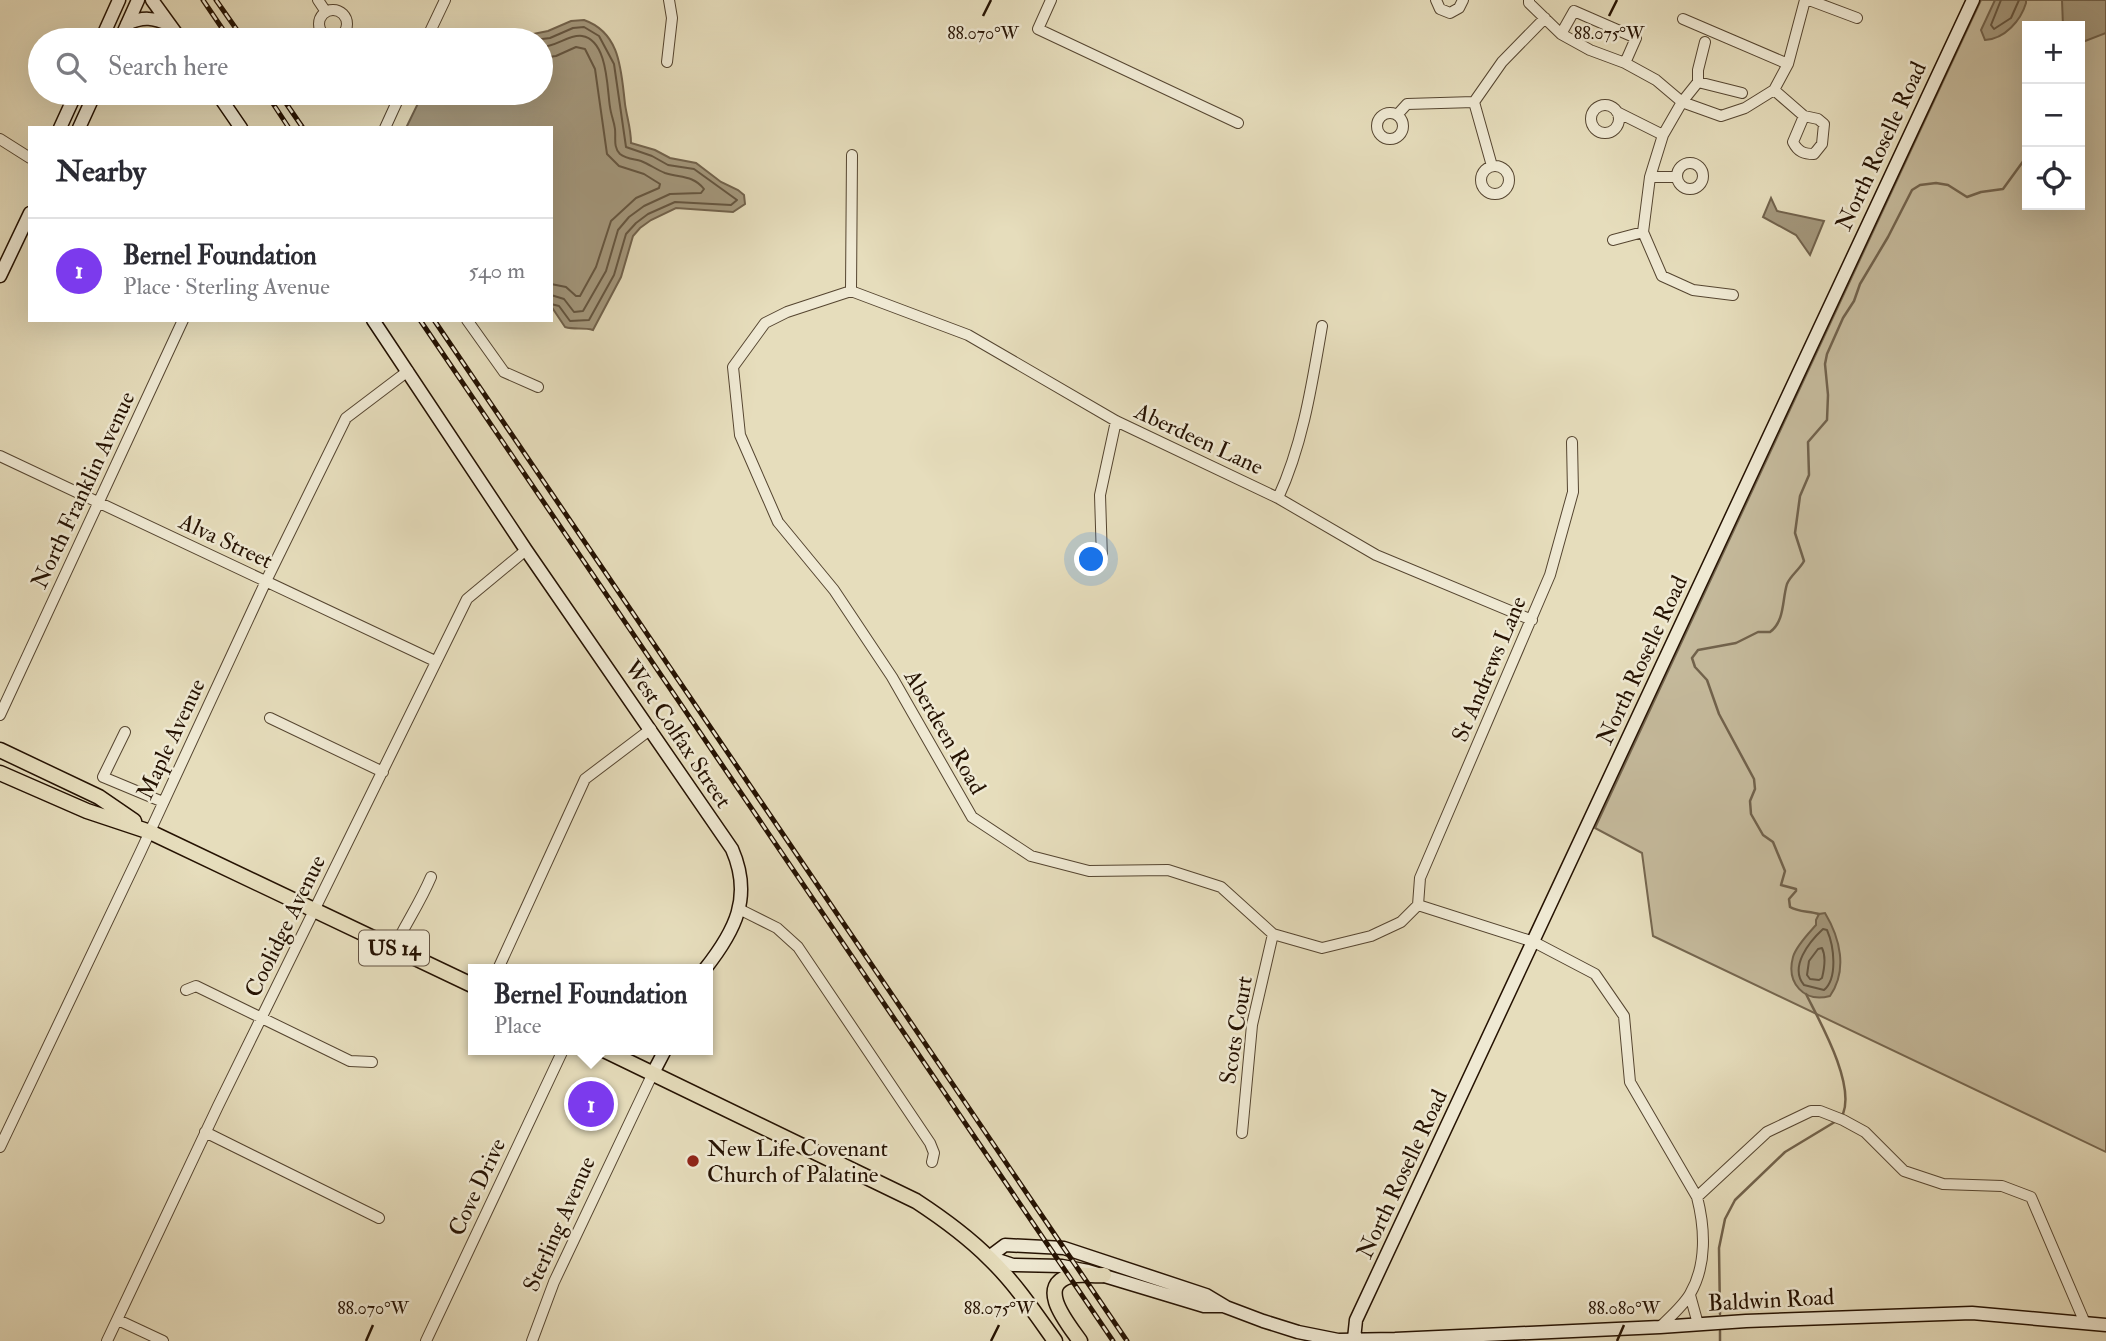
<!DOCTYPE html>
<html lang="en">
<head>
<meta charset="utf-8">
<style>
	body { margin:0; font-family:"IM FELL Double Pica",serif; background:#f2f2f3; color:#2b2b33 }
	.controls { position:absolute; right:21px; top:21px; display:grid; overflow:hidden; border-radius:0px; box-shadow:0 7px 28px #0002 }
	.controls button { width:63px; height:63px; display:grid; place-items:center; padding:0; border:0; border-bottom:2px solid #e1e1e2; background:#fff; color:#2b2b33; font:35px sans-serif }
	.you { position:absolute; left:1092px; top:560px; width:24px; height:24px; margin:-18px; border:5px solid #fff; border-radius:50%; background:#1a73e8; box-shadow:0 0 0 10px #1a73e833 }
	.badge { display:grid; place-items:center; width:46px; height:46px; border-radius:50%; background:#7c3aed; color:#fff; font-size:23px; font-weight:700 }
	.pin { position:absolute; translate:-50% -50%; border:4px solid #fff; box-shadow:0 2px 7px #0006 }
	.popup { position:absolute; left:468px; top:964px; width:245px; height:91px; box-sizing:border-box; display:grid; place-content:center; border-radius:0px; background:#fff; filter:drop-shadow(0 2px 5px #0005); font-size:23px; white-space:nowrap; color:#7c7c81 }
	.popup b { font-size:26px; color:#2b2b33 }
	.popup::after { content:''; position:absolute; left:50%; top:100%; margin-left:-14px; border:14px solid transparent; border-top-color:#fff }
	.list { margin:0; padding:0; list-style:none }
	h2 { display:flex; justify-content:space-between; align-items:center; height:91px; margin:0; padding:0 28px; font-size:30px }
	h2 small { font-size:23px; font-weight:400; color:#7c7c81 }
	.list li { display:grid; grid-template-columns:46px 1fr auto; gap:21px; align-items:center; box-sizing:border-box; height:105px; padding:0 28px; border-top:2px solid #e1e1e2 }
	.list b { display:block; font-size:26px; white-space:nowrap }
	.list p { margin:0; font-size:23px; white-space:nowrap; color:#7c7c81 }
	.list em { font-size:23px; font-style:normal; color:#7c7c81 }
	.icon { flex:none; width:38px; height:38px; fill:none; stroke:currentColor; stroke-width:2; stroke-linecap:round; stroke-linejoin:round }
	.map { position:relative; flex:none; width:2106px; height:1341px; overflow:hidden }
	.search { position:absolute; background:#fff; box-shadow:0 7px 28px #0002; left:28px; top:28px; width:525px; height:77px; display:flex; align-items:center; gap:18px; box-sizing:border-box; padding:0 24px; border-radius:38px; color:#7c7c81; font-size:26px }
	.panel { position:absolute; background:#fff; box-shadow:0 7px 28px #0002; left:28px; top:126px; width:525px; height:196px; border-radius:0px }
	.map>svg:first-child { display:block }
	.green { fill:#c5ba9c; stroke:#75664f; stroke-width:2; fill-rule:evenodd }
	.water { fill:#a4987d; stroke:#71624c; stroke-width:2 }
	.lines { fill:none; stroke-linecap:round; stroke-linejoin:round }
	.shore { stroke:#645540; stroke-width:2 }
	.stream { stroke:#71624c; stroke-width:2.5 }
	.street-casing { stroke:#554530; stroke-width:12 }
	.secondary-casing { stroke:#251202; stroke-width:15 }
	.primary-casing { stroke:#251202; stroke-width:17 }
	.street { stroke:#efe9d3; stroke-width:10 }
	.secondary { stroke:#efe9d3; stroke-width:12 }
	.primary { stroke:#e6ddbc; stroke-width:14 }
	.rail-casing { stroke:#251202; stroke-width:5 }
	.rail { stroke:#efe9d3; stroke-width:2.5; stroke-dasharray:8; stroke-linecap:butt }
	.ticks { fill:none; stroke:#251202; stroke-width:2.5 }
	.poi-dot { fill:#8f2418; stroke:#efe9d3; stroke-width:2.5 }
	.labels { text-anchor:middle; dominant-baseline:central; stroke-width:5; stroke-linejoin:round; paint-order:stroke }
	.shield { fill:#efe9d3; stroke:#625241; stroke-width:2 }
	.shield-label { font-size:21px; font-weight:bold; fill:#251202 }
	.street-label { font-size:23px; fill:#251202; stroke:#efe9d3 }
	.poi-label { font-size:23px; fill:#251202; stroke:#efe9d3; text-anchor:start }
	.ticks-label { font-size:18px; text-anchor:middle; fill:#251202; stroke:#efe9d3; stroke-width:5; stroke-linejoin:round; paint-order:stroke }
</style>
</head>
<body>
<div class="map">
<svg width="2106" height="1341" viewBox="0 0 2106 1341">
	<rect width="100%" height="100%" fill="#e6ddbc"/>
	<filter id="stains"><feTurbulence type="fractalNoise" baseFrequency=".00286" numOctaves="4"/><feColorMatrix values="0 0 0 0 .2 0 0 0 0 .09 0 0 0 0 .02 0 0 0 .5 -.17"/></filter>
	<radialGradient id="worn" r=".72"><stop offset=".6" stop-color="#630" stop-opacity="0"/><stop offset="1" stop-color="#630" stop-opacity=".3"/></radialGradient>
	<!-- green -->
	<path class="green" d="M1981 0H2106V1152L1653 936 1642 853 1595 828ZM2027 26H2080V205H2027Z"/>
	<!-- water -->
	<path class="water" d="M1995 0H2026V3C2021 20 2005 39 1985 40L1981 30Z
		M2062 0H2106V33L2080 43V26H2063Z
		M584 20C621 33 621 71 625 104 627 118 631 129 631 143L655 150 670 158 696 163 721 182 738 190 744 195 745 204 733 212 676 208 651 220 640 228 633 236 621 277 593 330C583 327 575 330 565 327L551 306V128H406L423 93H541V40H503L548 31 571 21Z
		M1771 198 1777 211 1824 221 1810 255 1796 235 1763 217Z
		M1825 913C1840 938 1848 970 1830 996 1804 1003 1786 983 1793 957 1796 946 1809 933 1816 925V920L1819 914Z"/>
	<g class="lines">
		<!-- shore -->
		<path class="shore" d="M2001 0 1991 25 1994 29 2011 18 2019 0
			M534 40 550 38 573 28 584 27 599 36 614 64 626 147 652 156 668 165 694 169 737 200 731 205 675 202 648 214 636 223 626 234 614 275 589 320 570 321 559 306 551 304
			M541 47C556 47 569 34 582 36 608 40 607 89 610 107 611 115 614 121 615 129 616 138 613 147 620 154 626 159 634 159 641 161 649 164 657 170 665 173 680 178 693 175 704 189L701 193 670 194 644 206 629 217 618 230 606 271 583 311 574 312 564 299 551 295
			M541 58 556 56 576 47 585 49 595 69 607 154 619 166 644 174 660 184 659 188 636 198 611 221 596 267 580 296H576L566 287 551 284
			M1823 929 1827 930C1834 946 1838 978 1824 990L1804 985C1789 967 1809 942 1823 929Z
			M1818 949 1822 948C1826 956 1824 970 1822 978L1819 980 1810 979 1807 975 1809 961Z"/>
		<!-- stream -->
		<path class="stream" d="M1819 914C1809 911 1798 912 1790 907L1789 899 1796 891V889L1781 885 1785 871 1773 842 1763 835 1751 814 1750 801 1755 789 1754 779 1719 714 1707 680 1695 667 1692 658 1698 650 1736 643 1758 632H1770C1785 621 1782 600 1787 584 1790 576 1800 569 1804 561L1795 533 1800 496 1809 475 1808 442 1827 420 1828 395 1825 364 1827 354 1843 318 1854 301 1860 284 1888 237 1912 190 1920 185 1936 183 1948 185 1967 197 1981 192 2003 189 2027 156
			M1806 994C1820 1022 1855 1083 1843 1114
			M1720 1314 1719 1248 1725 1219 1735 1200 1785 1152 1838 1120
			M1720 1331V1341"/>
		<!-- street casing -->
		<g class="street-casing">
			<path id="street" d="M318 0 326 12
				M1051 0 1038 29 1238 123
				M1436 0 1440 9 1450 13 1459 8 1463 0
				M1529 0V3L1561 34 1590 50 1625 63 1656 80 1682 102 1721 116 1745 108 1774 90 1788 64 1805 0
				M1809 0 1857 18
				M319 24a14 14 0 1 1 28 0a14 14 0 1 1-28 0Z
				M1683 19 1788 64
				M1561 34 1574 11 1636 38 1625 63
				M426 40 445 0
				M667 62 672 18 669 0
				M1698 82V70L1705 42
				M1774 90 1804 116 1818 119 1824 124 1822 144 1814 154C1804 154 1798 152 1793 142L1804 116
				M1474 102 1502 62 1545 18
				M1474 102 1492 166
				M1591 119a14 14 0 1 1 28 0a14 14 0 1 1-28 0Z
				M1617 112 1663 135
				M1377 126a13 13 0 1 1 26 0a13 13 0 1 1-26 0Z
				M1397 115 1407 104 1474 102
				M385 128 401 93
				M0 139 30 158
				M1677 176a13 13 0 1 1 26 0a13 13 0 1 1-26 0Z
				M1481 180a14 14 0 1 1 28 0a14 14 0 1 1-28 0Z
				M1650 177H1677
				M1613 240 1643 232
				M851 291 787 312 765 323 733 367 740 435 778 522 834 590 892 677 972 817 1031 856 1089 871 1168 870 1221 887 1273 934 1322 948 1371 936 1401 922 1418 905 1534 942 1595 974 1624 1016 1630 1082 1697 1197C1705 1228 1707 1265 1690 1294 1683 1306 1670 1317 1660 1327
				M851 291 968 335 1116 421 1278 498 1376 555 1532 620
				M851 291 852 155
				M1733 295 1693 290 1662 276 1643 232 1650 177 1663 135 1682 102 1698 82 1742 93
				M467 320 504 372 538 387
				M0 456 435 661
				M1278 498C1303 444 1312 384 1322 326
				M1102 559 1100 495 1116 421
				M0 715 183 320
				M270 718 383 772
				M125 732 103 777 163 802
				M1418 905 1420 878 1550 575 1573 492 1572 442
				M739 909 777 928 798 947 930 1143 934 1153 932 1162
				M394 948C406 923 420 903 431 877
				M498 969 585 779 651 729
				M186 990 196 986 350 1061 372 1062
				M205 1132 379 1218
				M1242 1133 1252 1025 1273 934
				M0 1147 140 853 266 581 346 418 408 371
				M1697 1197 1767 1132 1811 1111H1820L1843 1120 1865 1132 1904 1171 1943 1184 2002 1186 2031 1197 2085 1323
				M1690 1295 1698 1324
				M118 1320 163 1341
				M107 1341 218 1106 467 599 526 550
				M426 1341 563 1050
				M532 1341 554 1282 653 1073"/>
		</g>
		<!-- secondary casing -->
		<g class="secondary-casing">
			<path id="secondary" d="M152 0 181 40
				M127 24C144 16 153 18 170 25
				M101 40 119 0
				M120 40 138 0
				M217 93 241 128
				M60 128 76 93
				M79 128 95 93
				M0 276 30 213
				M373 320 526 550 732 849C753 897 735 931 705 969
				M653 1073 665 1050
				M989 1257 1005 1245 1064 1248 1206 1295 1226 1307 1263 1321 1298 1332 1338 1340 1395 1339 1660 1327 1746 1321 1972 1313 2106 1325
				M989 1257 1013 1265 1062 1266 1088 1271 1204 1306H1224
				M1354 1339 1356 1320 1973 0"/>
		</g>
		<!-- primary casing -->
		<g class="primary-casing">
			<path id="primary" d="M0 750 99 797 134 821
				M0 773 87 811 150 832 474 986
				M604 1050 916 1201C942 1218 968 1237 990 1259 1015 1283 1035 1313 1055 1341
				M1080 1341C1069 1325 1035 1286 1070 1276 1080 1273 1094 1276 1104 1275"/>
		</g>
		<!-- street -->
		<use href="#street" class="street"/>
		<!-- secondary -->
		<use href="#secondary" class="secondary"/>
		<!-- primary -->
		<use href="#primary" class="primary"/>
		<!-- rail casing -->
		<g class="rail-casing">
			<path id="rail" d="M203 0 230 40
				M216 0 244 40
				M266 93 289 128
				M279 93 303 128
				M420 320 1113 1341
				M434 320 1127 1341"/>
		</g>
		<!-- rail -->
		<use href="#rail" class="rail"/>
	</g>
	<!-- ticks -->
	<path class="ticks" d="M983 16 991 0M1609 16 1617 0M366 1341 373 1325M991 1341 999 1325M1617 1341 1624 1325"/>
	<!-- markers -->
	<circle class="poi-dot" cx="693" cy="1161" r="7"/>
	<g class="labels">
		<!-- shield labels -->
		<rect class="shield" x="359" y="930.5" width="70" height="35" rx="5"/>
		<g class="shield-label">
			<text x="394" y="948">US 14</text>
		</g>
		<!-- street labels -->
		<g class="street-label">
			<text transform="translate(1881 146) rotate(-65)">North Roselle Road</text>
			<text transform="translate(1199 439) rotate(25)">Aberdeen Lane</text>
			<text transform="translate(83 490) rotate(-65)">North Franklin Avenue</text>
			<text transform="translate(226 541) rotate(25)">Alva Street</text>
			<text transform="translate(1642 660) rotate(-65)">North Roselle Road</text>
			<text transform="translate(1489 669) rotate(-67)">St Andrews Lane</text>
			<text transform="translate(945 732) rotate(60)">Aberdeen Road</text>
			<text transform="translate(678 734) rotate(56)">West Colfax Street</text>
			<text transform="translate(171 739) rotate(-65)">Maple Avenue</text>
			<text transform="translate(285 926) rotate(-64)">Coolidge Avenue</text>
			<text transform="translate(1236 1030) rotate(-81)">Scots Court</text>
			<text transform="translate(1402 1174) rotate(-65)">North Roselle Road</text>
			<text transform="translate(477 1187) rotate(-65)">Cove Drive</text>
			<text transform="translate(559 1224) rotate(-66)">Sterling Avenue</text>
			<text transform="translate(1771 1300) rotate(-3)">Baldwin Road</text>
		</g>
		<!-- poi labels -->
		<g class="poi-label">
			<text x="707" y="1148">New Life Covenant<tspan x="707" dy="26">Church of Palatine</tspan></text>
		</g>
	</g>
	<g class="ticks-label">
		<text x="983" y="39">88.070°W</text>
		<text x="1609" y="39">88.075°W</text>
		<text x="373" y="1314">88.070°W</text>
		<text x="999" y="1314">88.075°W</text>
		<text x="1624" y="1314">88.080°W</text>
	</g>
	<rect width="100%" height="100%" filter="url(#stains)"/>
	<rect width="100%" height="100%" fill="url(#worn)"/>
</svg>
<div class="controls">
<button>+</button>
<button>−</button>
<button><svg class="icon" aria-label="locate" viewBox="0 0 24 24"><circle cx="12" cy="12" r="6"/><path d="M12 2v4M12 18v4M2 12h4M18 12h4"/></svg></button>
</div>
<div class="you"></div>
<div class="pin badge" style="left:591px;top:1104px">1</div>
<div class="popup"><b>Bernel Foundation</b>Place</div>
<div class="search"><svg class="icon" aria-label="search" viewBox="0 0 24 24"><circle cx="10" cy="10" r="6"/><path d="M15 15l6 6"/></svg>Search here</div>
<section class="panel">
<h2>Nearby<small></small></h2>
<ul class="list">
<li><span class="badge">1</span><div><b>Bernel Foundation</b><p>Place · Sterling Avenue</p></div><em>540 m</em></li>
</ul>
</section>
</div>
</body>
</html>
